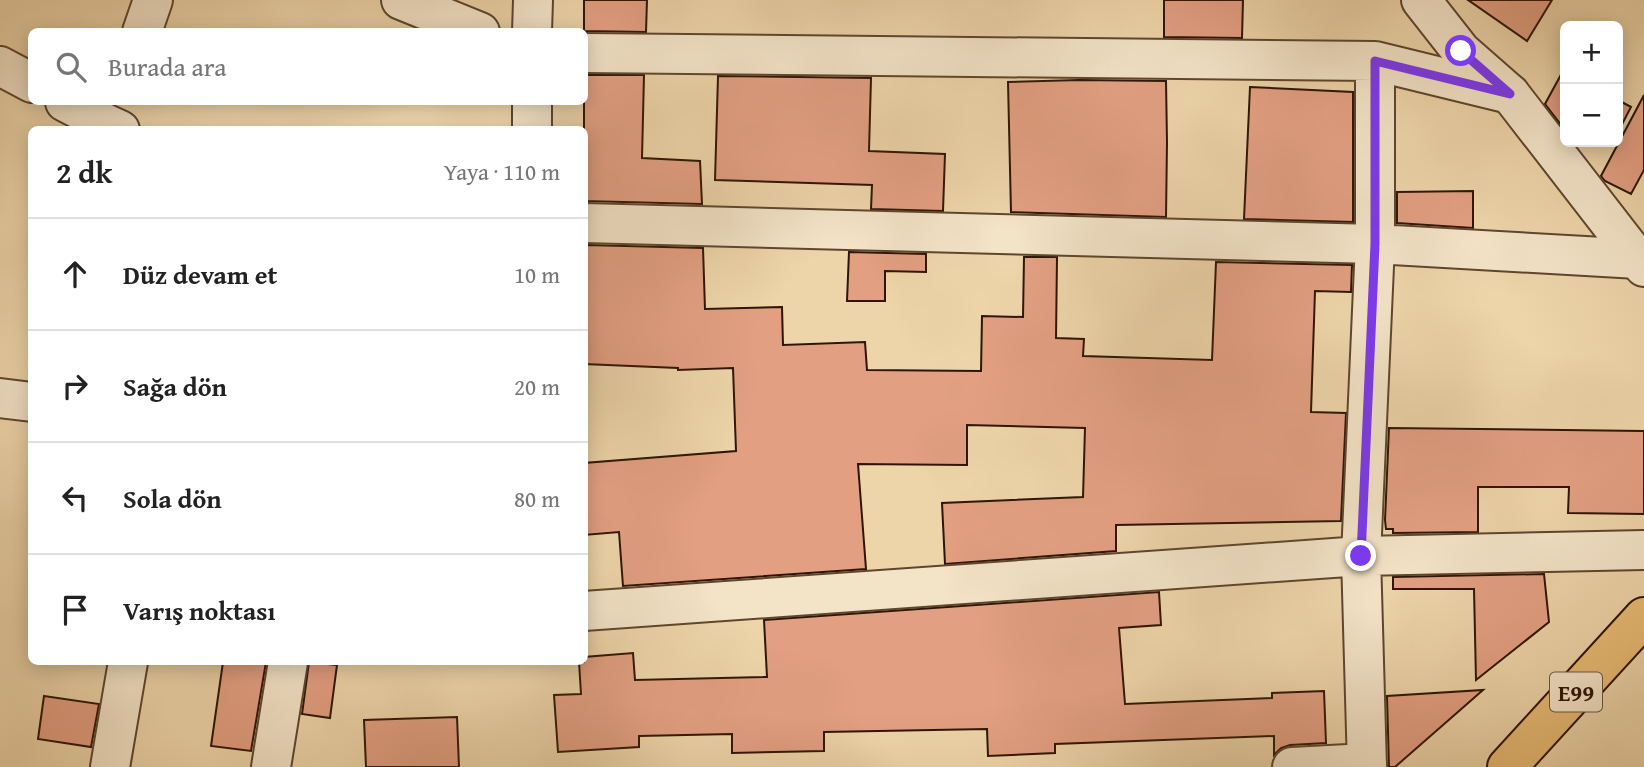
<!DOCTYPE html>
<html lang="tr">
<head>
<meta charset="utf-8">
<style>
	body { margin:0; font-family:"Gentium Book Plus",serif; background:#f6f6f6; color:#222 }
	.controls { position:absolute; right:21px; top:21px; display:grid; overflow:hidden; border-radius:10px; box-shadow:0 4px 18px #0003 }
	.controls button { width:63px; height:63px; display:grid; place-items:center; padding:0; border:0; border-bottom:2px solid #e0e0e0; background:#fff; color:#222; font:35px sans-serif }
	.stop { position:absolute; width:21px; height:21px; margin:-16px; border:5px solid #7c3aed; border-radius:50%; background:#fff }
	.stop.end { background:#7c3aed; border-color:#fff; box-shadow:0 2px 7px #0008 }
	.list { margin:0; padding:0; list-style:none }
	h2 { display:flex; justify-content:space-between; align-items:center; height:91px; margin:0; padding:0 28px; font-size:30px }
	h2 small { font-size:23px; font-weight:400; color:#767676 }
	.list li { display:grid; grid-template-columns:46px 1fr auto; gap:21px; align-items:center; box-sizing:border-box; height:112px; padding:0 28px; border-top:2px solid #e0e0e0 }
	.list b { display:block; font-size:26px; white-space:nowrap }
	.list em { font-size:23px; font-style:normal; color:#767676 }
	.icon { flex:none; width:38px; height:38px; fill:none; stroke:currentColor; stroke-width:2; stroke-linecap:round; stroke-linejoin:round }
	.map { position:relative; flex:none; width:1644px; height:767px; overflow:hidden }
	.search { position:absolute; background:#fff; box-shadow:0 4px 18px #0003; left:28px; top:28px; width:560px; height:77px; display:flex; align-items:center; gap:18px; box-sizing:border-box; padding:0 24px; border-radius:10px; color:#767676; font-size:26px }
	.panel { position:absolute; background:#fff; box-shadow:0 4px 18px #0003; left:28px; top:126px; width:560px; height:539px; border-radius:10px }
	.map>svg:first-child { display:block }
	.building { fill:#e29f82; stroke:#2f1604; stroke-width:2 }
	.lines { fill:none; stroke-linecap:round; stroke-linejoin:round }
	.minor-casing { stroke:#5e462d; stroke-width:42 }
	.tertiary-casing { stroke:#5e462d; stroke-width:42 }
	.trunk-casing { stroke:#2f1604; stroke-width:42 }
	.minor { stroke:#f3e3c7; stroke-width:38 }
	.tertiary { stroke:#f3e3c7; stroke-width:38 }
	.trunk { stroke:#e6ba74; stroke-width:38 }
	.route { stroke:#7c3aed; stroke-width:9 }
	.labels { text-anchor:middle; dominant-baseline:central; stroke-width:5; stroke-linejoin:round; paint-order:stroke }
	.shield { fill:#f3e3c7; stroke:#6a543e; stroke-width:2 }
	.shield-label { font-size:23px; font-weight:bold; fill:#2f1604 }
</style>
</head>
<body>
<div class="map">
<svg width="1644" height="767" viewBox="0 0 1644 767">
	<rect width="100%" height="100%" fill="#edd4a9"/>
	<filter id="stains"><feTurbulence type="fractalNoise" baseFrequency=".00286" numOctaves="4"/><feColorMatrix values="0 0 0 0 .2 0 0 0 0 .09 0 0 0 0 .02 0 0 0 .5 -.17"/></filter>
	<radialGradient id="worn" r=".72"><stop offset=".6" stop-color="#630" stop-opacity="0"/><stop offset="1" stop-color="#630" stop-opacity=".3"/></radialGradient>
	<!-- building -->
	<path class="building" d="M584 0H647L646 32 584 31Z
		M1164 0H1243L1242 38 1164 37Z
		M1468 0H1552L1527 41Z
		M1563 71 1565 73V130L1545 104Z
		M584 75H644L642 158 700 161 702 204 584 201Z
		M718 76 871 78 869 151 945 154 943 211 871 209 872 185 715 180Z
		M1079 80 1166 81 1167 142 1166 217 1011 212 1008 82Z
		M1250 87 1353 92V222L1244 219Z
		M1644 95V170L1631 194 1605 181 1601 176Z
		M1618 100 1631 107 1618 132Z
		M1473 191V228L1397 223V192Z
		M586 245 703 248 705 309 782 307 783 345 865 342 867 370 981 371 982 316 1023 317 1024 257H1057L1056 338 1084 339 1083 356 1212 360 1216 262 1352 265 1351 292 1315 291 1311 412 1346 413 1341 521 1116 525V551L945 564 942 503 1083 497 1085 428 967 425V465L858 464 866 569 623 586 619 532 584 535V463L736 451 733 368 678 370V368L584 364Z
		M849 252 926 254V272L885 271V301H847Z
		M1389 428 1644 431V514L1568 513 1569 487H1478V532L1393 533V529H1386L1385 520Z
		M1544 574 1549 622 1476 680 1474 589H1393V577Z
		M1159 592 1161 625 1119 628 1125 704 1272 698V693L1324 691 1326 743 1290 745 1281 748 1274 755V736L1055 744V753L988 756 987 729 824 732V751L732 753V734L639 736V747L558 752 554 695 581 694 579 662H584V657L633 653 635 680 767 677 764 620Z
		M223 662H266L251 751 211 746Z
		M309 662 337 665 330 718 302 714Z
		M1483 690 1395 767H1389L1387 696Z
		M44 696 99 704 91 747 38 739Z
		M457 717 459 767H366L364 720Z"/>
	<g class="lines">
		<!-- minor casing -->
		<g class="minor-casing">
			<path id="minor" d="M401 0 480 32
				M142 32 153 0
				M532 32 533 0
				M584 53 1375 61 1510 94
				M1375 61V244L1638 259
				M0 66 32 83
				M65 102 107 124 120 130
				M532 102V130
				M584 223 1375 244 1361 556 584 611
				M0 398 32 402
				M110 767 128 662
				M271 767 288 662
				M1292 767 1367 763
				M1367 767 1361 556 1644 550"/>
		</g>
		<!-- tertiary casing -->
		<g class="tertiary-casing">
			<path id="tertiary" d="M1421 0 1461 51 1510 94 1644 267"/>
		</g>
		<!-- trunk casing -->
		<g class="trunk-casing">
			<path id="trunk" d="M1507 767 1644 617"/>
		</g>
		<!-- minor -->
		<use href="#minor" class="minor"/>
		<!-- tertiary -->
		<use href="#tertiary" class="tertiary"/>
		<!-- trunk -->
		<use href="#trunk" class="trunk"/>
	</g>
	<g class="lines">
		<!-- route -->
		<path class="route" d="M1361 556 1375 244V61L1510 94 1461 51"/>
	</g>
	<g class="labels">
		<!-- shield labels -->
		<rect class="shield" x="1550" y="672.5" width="52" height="39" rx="5"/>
		<g class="shield-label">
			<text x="1576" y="692">E99</text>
		</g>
	</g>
	<rect width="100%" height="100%" filter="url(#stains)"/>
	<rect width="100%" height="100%" fill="url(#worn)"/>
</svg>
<div class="controls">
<button>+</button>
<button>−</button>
</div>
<div class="stop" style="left:1461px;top:51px"></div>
<div class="stop end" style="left:1361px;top:556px"></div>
<div class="search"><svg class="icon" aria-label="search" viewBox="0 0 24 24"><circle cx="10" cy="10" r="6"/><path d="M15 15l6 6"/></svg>Burada ara</div>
<section class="panel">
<h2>2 dk<small>Yaya · 110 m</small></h2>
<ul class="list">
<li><svg class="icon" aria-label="ahead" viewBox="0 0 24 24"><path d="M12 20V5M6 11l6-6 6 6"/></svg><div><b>Düz devam et</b></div><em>10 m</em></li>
<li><svg class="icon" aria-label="right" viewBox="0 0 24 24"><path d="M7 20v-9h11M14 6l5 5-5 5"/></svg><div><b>Sağa dön</b></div><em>20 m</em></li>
<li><svg class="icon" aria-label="left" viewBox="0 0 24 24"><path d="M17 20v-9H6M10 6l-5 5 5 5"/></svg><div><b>Sola dön</b></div><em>80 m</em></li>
<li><svg class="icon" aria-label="arrive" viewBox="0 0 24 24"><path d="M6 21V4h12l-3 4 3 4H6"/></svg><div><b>Varış noktası</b></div></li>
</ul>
</section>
</div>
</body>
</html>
